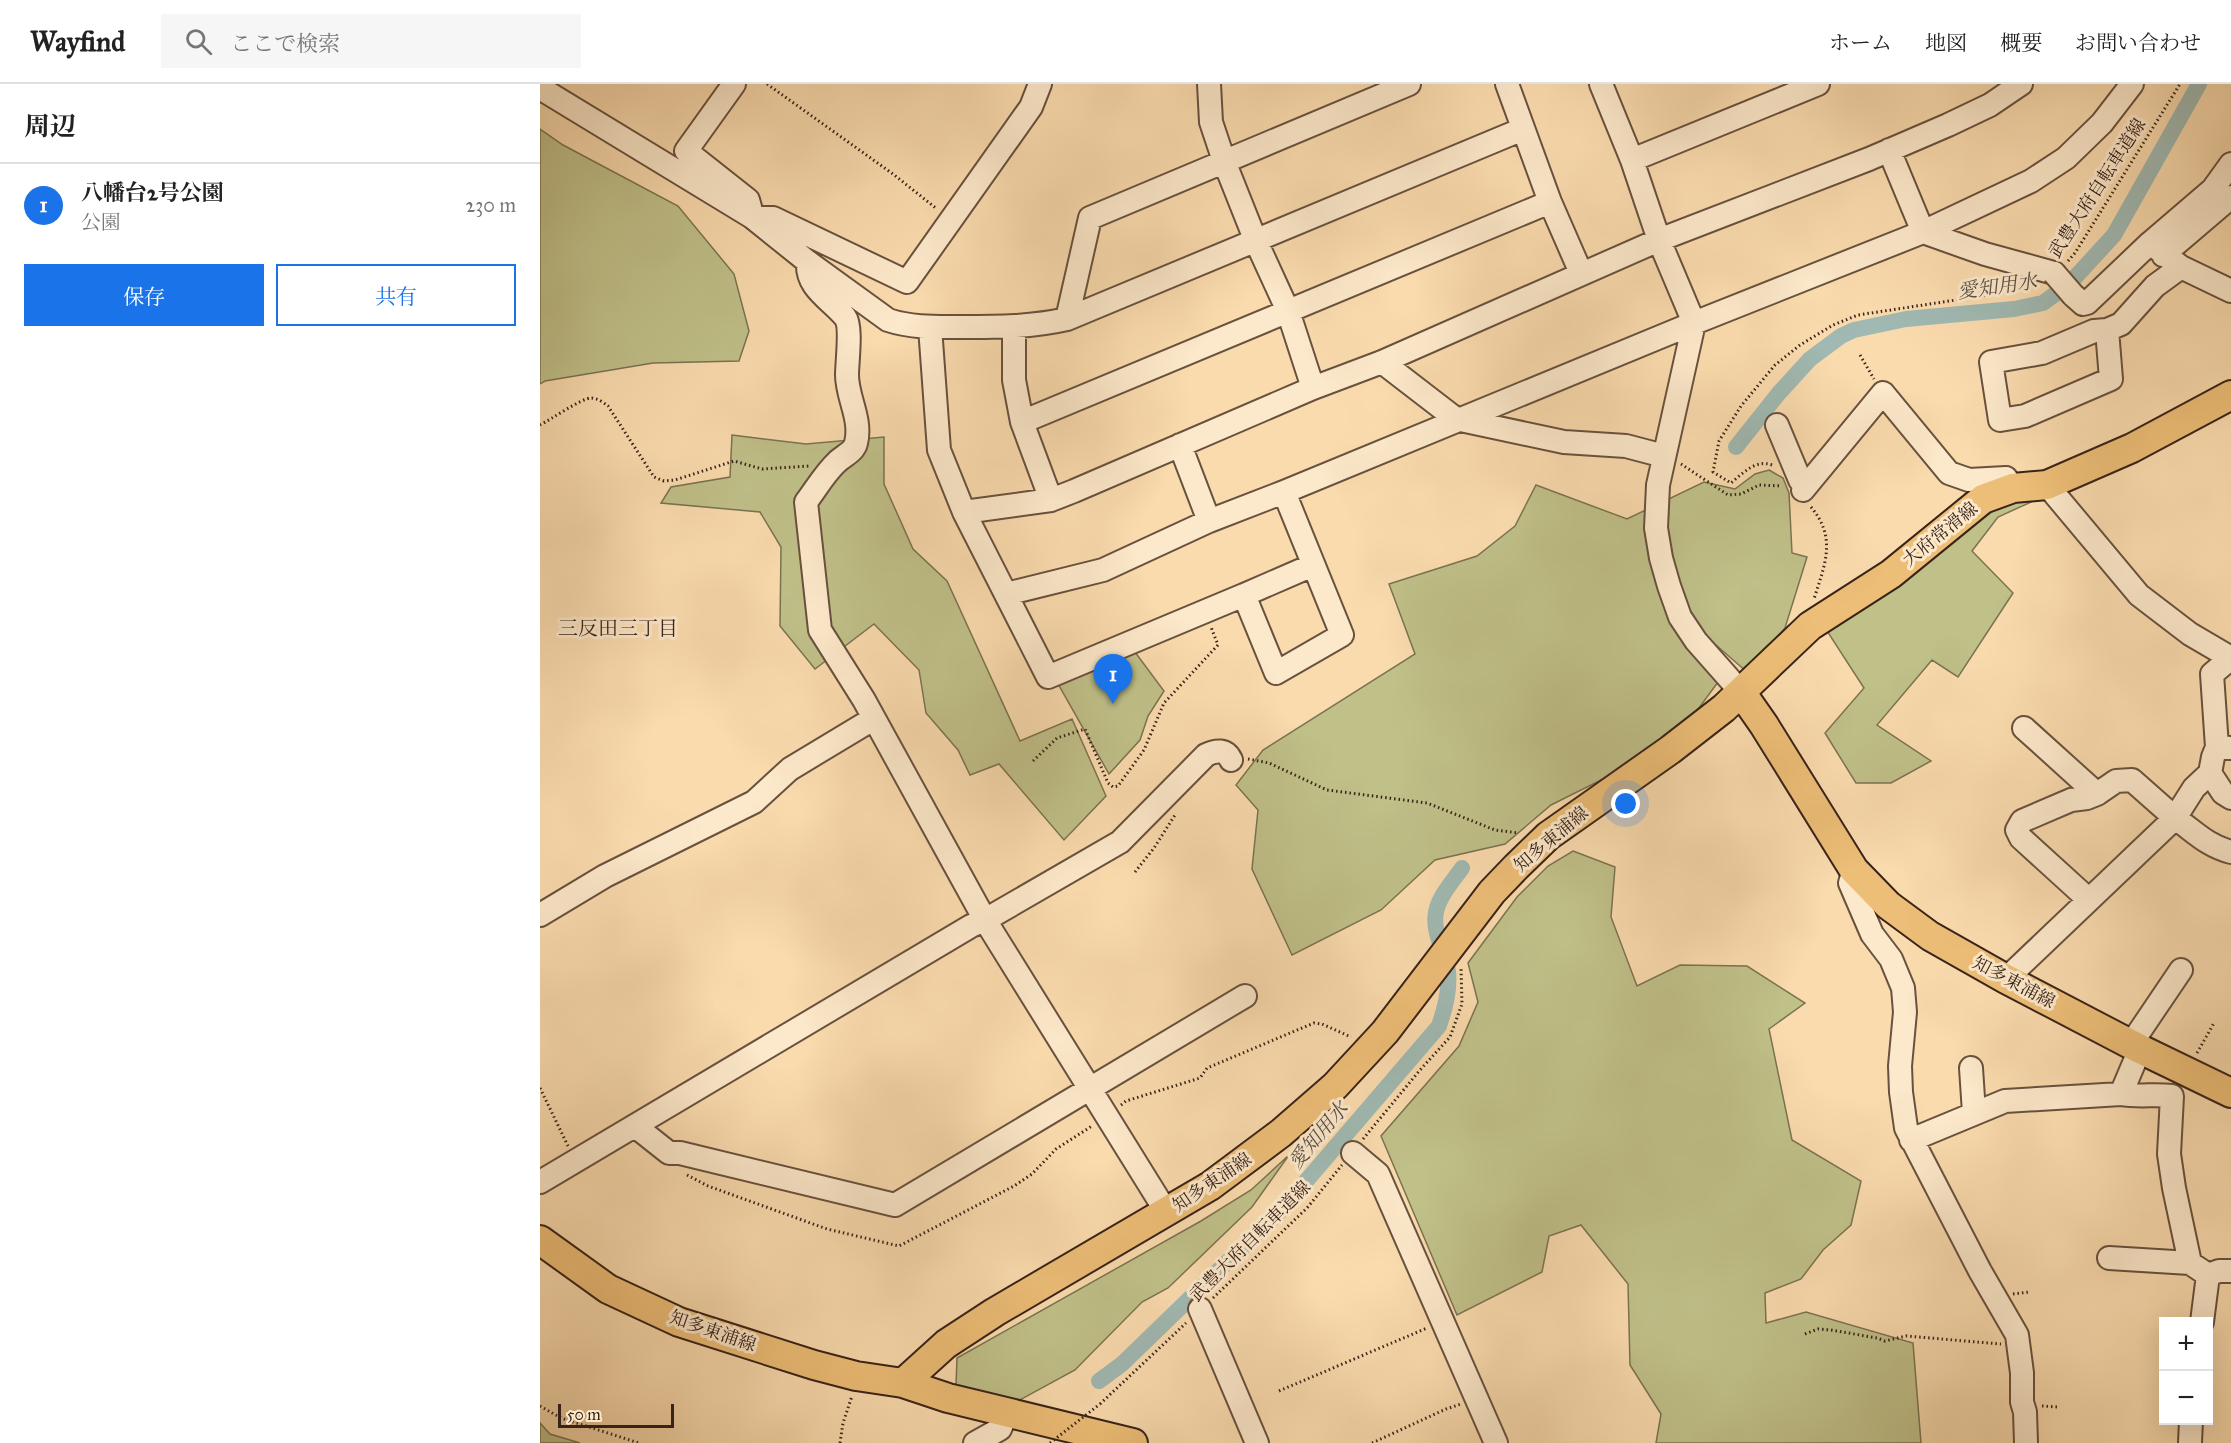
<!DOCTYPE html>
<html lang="ja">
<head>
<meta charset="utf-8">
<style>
	body { margin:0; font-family:"IM FELL Great Primer","Noto Serif JP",serif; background:#f6f6f6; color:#222 }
	.controls { position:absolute; right:18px; bottom:18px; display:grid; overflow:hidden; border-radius:0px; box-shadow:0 6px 24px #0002 }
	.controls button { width:54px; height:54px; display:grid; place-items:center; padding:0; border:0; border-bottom:2px solid #e0e0e0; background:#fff; color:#222; font:30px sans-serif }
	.scale { position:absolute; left:18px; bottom:15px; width:116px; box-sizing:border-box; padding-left:6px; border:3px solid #382319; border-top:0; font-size:16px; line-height:21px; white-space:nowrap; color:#382319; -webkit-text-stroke:4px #fce8ca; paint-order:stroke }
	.you { position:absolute; left:1086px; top:720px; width:21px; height:21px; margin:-15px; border:4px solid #fff; border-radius:50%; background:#1a73e8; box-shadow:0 0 0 9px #1a73e833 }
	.badge { display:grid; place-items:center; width:39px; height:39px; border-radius:50%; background:#1a73e8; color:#fff; font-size:20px; font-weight:700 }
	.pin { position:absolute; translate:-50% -50px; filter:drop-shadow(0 2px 3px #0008) }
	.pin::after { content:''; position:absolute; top:32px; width:21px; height:18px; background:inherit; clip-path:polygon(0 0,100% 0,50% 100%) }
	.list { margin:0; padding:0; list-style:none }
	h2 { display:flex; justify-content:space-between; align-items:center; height:78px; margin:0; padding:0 24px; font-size:26px }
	h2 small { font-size:20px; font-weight:400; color:#767676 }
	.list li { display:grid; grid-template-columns:39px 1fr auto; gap:18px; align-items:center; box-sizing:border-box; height:84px; padding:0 24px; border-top:2px solid #e0e0e0 }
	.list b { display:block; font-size:22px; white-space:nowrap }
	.list p { margin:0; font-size:20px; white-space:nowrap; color:#767676 }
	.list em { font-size:20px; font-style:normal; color:#767676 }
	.actions { display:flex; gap:12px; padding:18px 24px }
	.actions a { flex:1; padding:14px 0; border:2px solid #1a73e8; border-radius:0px; text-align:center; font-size:21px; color:#1a73e8 }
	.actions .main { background:#1a73e8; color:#fff }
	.icon { flex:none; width:33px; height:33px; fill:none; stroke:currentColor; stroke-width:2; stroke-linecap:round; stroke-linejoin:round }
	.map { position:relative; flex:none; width:1691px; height:1359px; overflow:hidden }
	header { display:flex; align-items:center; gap:36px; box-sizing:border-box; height:84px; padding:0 30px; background:#fff; border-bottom:2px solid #e0e0e0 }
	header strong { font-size:28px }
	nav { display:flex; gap:33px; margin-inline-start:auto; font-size:21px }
	.search { width:420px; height:54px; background:#f6f6f6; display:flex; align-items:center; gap:15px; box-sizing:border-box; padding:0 21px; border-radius:0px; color:#767676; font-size:22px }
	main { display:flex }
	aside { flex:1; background:#fff }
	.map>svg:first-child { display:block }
	.green { fill:#c0c089; stroke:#7c7251; stroke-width:1.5 }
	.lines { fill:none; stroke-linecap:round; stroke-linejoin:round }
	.canal { stroke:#a0b9b2; stroke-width:16 }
	.minor-casing { stroke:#68513e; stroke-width:26 }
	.major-casing { stroke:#382319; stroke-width:32 }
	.path { stroke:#382319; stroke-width:3; stroke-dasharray:1.5 3; stroke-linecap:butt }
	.minor { stroke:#fce8ca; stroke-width:22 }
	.major { stroke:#edbe77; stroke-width:28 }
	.minor-bridge-casing { stroke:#68513e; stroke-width:26; stroke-linecap:butt }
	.path-bridge { stroke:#382319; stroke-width:3; stroke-dasharray:1.5 3; stroke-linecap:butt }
	.minor-bridge { stroke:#fce8ca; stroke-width:22 }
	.labels { text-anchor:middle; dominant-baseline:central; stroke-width:6; stroke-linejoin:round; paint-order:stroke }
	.street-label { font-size:18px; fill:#382319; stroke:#fce8ca }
	.water-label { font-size:20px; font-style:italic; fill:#575047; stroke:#fce8ca }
	.neighbourhood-label { font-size:20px; fill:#382319; stroke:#fce8ca }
</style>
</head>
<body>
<header>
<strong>Wayfind</strong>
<div class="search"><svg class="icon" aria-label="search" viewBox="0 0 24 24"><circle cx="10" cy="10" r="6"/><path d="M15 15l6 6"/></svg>ここで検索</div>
<nav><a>ホーム</a><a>地図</a><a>概要</a><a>お問い合わせ</a></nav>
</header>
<main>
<aside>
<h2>周辺<small></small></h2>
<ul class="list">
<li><span class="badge">1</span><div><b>八幡台2号公園</b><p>公園</p></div><em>230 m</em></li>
</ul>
<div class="actions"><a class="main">保存</a><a>共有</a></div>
</aside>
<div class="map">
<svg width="1691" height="1359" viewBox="0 0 1691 1359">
	<rect width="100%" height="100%" fill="#fadbae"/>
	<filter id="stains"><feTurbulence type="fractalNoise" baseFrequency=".00333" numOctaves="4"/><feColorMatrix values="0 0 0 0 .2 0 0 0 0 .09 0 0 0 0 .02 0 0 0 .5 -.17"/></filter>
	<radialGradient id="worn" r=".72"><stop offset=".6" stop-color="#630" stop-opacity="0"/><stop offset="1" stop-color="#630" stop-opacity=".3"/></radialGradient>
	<!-- green -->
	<path class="green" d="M0 45 23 61 138 122 194 190 209 247 199 277 113 279 5 297 0 300Z
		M192 351 266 360 344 353V400L373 465 407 497 480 657 532 635 566 712 524 756 459 680 430 691 418 666 386 629 379 586 334 540 275 585 240 542 241 463 220 428 121 419 131 403 190 393Z
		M1229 386 1243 394 1249 409 1252 469 1267 473 1245 544 1207 588 1169 555 1178 598 1159 624 1101 676 1011 721 965 760 895 776 841 826 752 871 712 785 718 726 696 701 723 666 875 570 849 500 937 472 975 442 996 401 1087 435 1164 398 1195 405 1215 390Z
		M1500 414 1458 433 1432 467 1473 509 1418 593 1392 576 1337 641 1391 677 1351 699H1316L1285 649 1324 604 1287 547 1446 419Z
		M592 564 624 607 608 632 600 656 569 690 517 598Z
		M1033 767 1075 783 1071 833 1097 902 1140 881 1207 882 1265 919 1229 945 1252 1056 1321 1097 1311 1141 1283 1166 1261 1195 1225 1209 1226 1239 1266 1228 1373 1259 1381 1359H1116L1121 1330 1090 1281 1088 1200 1041 1141 1009 1152 1002 1188 917 1231 841 1052 919 962 938 918 928 879 977 813 1008 782Z
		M749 1071 712 1123 628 1204 602 1218 535 1286 476 1318 416 1302 417 1274 661 1137 711 1106Z
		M0 1339 10 1350 40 1359H0Z"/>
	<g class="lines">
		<!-- canal -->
		<path class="canal" d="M1196 363 1239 309 1270 275 1301 252 1314 246 1366 235 1474 225 1503 219 1529 200 1574 151 1659 0
			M559 1297 582 1280 743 1124 899 942C905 924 910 906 908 887 905 867 892 848 896 828 899 812 913 797 922 784"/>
		<!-- minor casing -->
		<g class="minor-casing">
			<path id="minor" d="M194 0 146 67 208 116 210 123
				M669 0 671 38 684 77 715 155 748 227 773 304
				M967 0 1010 118 1041 189
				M1061 0 1092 76 1119 156 1154 239 1118 401 1116 444 1121 474 1129 502 1140 533 1156 557 1201 608
				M0 4 212 133 268 178 348 236C372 244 396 243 421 243 458 243 492 243 527 235L983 45
				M1349 66 1383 148 1445 170 1514 189
				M1092 76 1278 0
				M1691 80 1673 105 1610 159 1641 183 1691 207
				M220 134H233L367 198 491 23 500 0
				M1623 171 1691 113
				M268 178C266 204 290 215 305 233 312 242 307 278 307 291 307 314 322 335 316 359 314 368 303 372 297 378 285 389 276 405 266 418L280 546 324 616 445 836 627 1129
				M1533 211 1543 220 1547 219 1610 159
				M527 235 550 134 869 0
				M390 243 399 366 424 428 508 593 704 511 736 589 802 551 744 408
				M474 243V296L482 338
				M1567 246 1571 295 1485 332 1460 336 1451 278 1502 269 1554 247 1567 246 1581 240 1615 202 1641 183
				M842 278 916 335 1024 358 1086 362 1124 372
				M1237 341 1260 396 1266 402
				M640 361 669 437
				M1507 401 1599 511 1650 550 1691 574
				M1263 406 1343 309 1409 389 1429 396 1466 394 1473 404
				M511 416 482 338 1010 118
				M424 428 511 416 534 407 773 304 842 278 1119 156 1329 75 1408 41 1450 21 1481 0
				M466 510 563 486 669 437 744 408 1154 239 1383 148 1491 97 1526 74 1562 39 1592 0
				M704 511 773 481
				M1691 574 1672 590 1677 663 1691 664
				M1484 644 1557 710 1547 714 1531 716 1482 737 1477 746 1481 754 1548 815
				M1670 689 1683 709 1691 714
				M1557 710 1576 697 1592 696 1635 734 1654 704 1670 689 1673 673 1677 663
				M1314 786 1310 799 1332 850 1351 875 1363 904 1365 928 1360 982 1361 1008 1366 1044 1440 1187 1477 1251 1482 1289V1318L1485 1328 1486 1359
				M0 831 65 792 214 718 250 685 333 635
				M1466 895 1635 734C1654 747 1667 762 1691 768
				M1591 960 1641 886
				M1431 984 1434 1029
				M1581 1010 1600 965
				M95 1042 129 1069H140L355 1121 705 912
				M1371 1056 1465 1017 1581 1010C1598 1013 1614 1010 1632 1012L1629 1070 1634 1104 1650 1179 1668 1191
				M813 1069 838 1090 956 1359
				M0 1098 431 842 445 836 580 758 666 671C676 666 686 665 691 676
				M1569 1174 1650 1179
				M1668 1191 1679 1187H1691
				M660 1225 717 1359
				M1662 1238 1668 1191
				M435 1359 460 1345 467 1329
				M1650 1359 1651 1336"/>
		</g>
		<!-- major casing -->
		<g class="major-casing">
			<path id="major" d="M1201 608 1224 641 1314 786 1348 821 1390 852 1466 895 1600 965 1691 1009
				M0 1156 68 1205 139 1238 274 1281 316 1292 363 1299 408 1314 593 1359
				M363 1299 406 1260 455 1228 670 1102 741 1049 795 1002 845 948 952 808 976 783 1008 752 1130 666 1184 624 1270 542 1351 490 1443 415 1473 404 1507 401 1592 364 1691 311"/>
		</g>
		<!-- path -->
		<path class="path" d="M227 0 353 90 397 125
			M1528 177 1535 169 1640 0
			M1320 271 1334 295
			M0 341C10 336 42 314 51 314 58 314 64 319 68 322L114 393 124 397 135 396 194 377 222 385 269 382
			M1141 380 1188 411 1201 410 1219 401 1242 402
			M1232 381C1216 375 1203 389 1191 399L1173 388 1179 357 1201 322 1235 281 1260 261 1293 241 1318 231 1455 210 1488 202
			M1271 423C1297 454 1285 480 1274 515
			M708 675 729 679 787 706 887 719 955 746 979 749
			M493 677 517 654 545 645 568 699 573 703 578 702 604 666 624 619 678 561 671 543
			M595 788 614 764 635 731
			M1657 969 1674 939
			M0 1004 28 1062
			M581 1021 586 1017 660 994 667 984 774 939 782 940 811 953
			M823 1055 880 986 910 953 922 920 921 883
			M147 1091 168 1102 287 1145 359 1162 474 1102 492 1090 516 1065 552 1042
			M1473 1210 1489 1208
			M673 1214 767 1124 802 1081
			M1265 1250 1278 1245 1291 1246 1337 1254 1345 1257 1366 1252 1461 1260
			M739 1307 887 1244
			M560 1320 646 1239
			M0 1322 21 1334 99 1359
			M1502 1322 1518 1323
			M300 1359 303 1339 312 1312
			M832 1359 906 1325 921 1320"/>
		<!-- minor -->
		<use href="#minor" class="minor"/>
		<!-- major -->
		<use href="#major" class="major"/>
		<!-- minor-bridge casing -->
		<g class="minor-bridge-casing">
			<path id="minor-bridge" d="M1514 189 1533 211"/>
		</g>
		<!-- path-bridge -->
		<path class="path-bridge" d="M510 1359 560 1320"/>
		<!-- minor-bridge -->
		<use href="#minor-bridge" class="minor-bridge"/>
	</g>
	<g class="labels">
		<!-- street labels -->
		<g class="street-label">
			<text transform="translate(1557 104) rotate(-57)">武豊大府自転車道線</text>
			<text transform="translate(1400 450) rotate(-39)">大府常滑線</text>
			<text transform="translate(1011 755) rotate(-40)">知多東浦線</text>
			<text transform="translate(1474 898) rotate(28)">知多東浦線</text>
			<text transform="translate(672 1098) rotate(-34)">知多東浦線</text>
			<text transform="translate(710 1157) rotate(-45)">武豊大府自転車道線</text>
			<text transform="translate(173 1247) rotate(19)">知多東浦線</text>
		</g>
		<!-- water labels -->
		<g class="water-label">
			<text transform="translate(1457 202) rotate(-8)">愛知用水</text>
			<text transform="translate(778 1051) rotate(-50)">愛知用水</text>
		</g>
		<!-- neighbourhood labels -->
		<g class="neighbourhood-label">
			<text x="78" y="544">三反田三丁目</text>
		</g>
	</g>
	<rect width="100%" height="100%" filter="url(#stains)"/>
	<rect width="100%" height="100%" fill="url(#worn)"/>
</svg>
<div class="controls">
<button>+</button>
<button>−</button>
</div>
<div class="scale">50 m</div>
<div class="you"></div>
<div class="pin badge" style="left:573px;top:620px">1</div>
</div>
</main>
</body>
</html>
